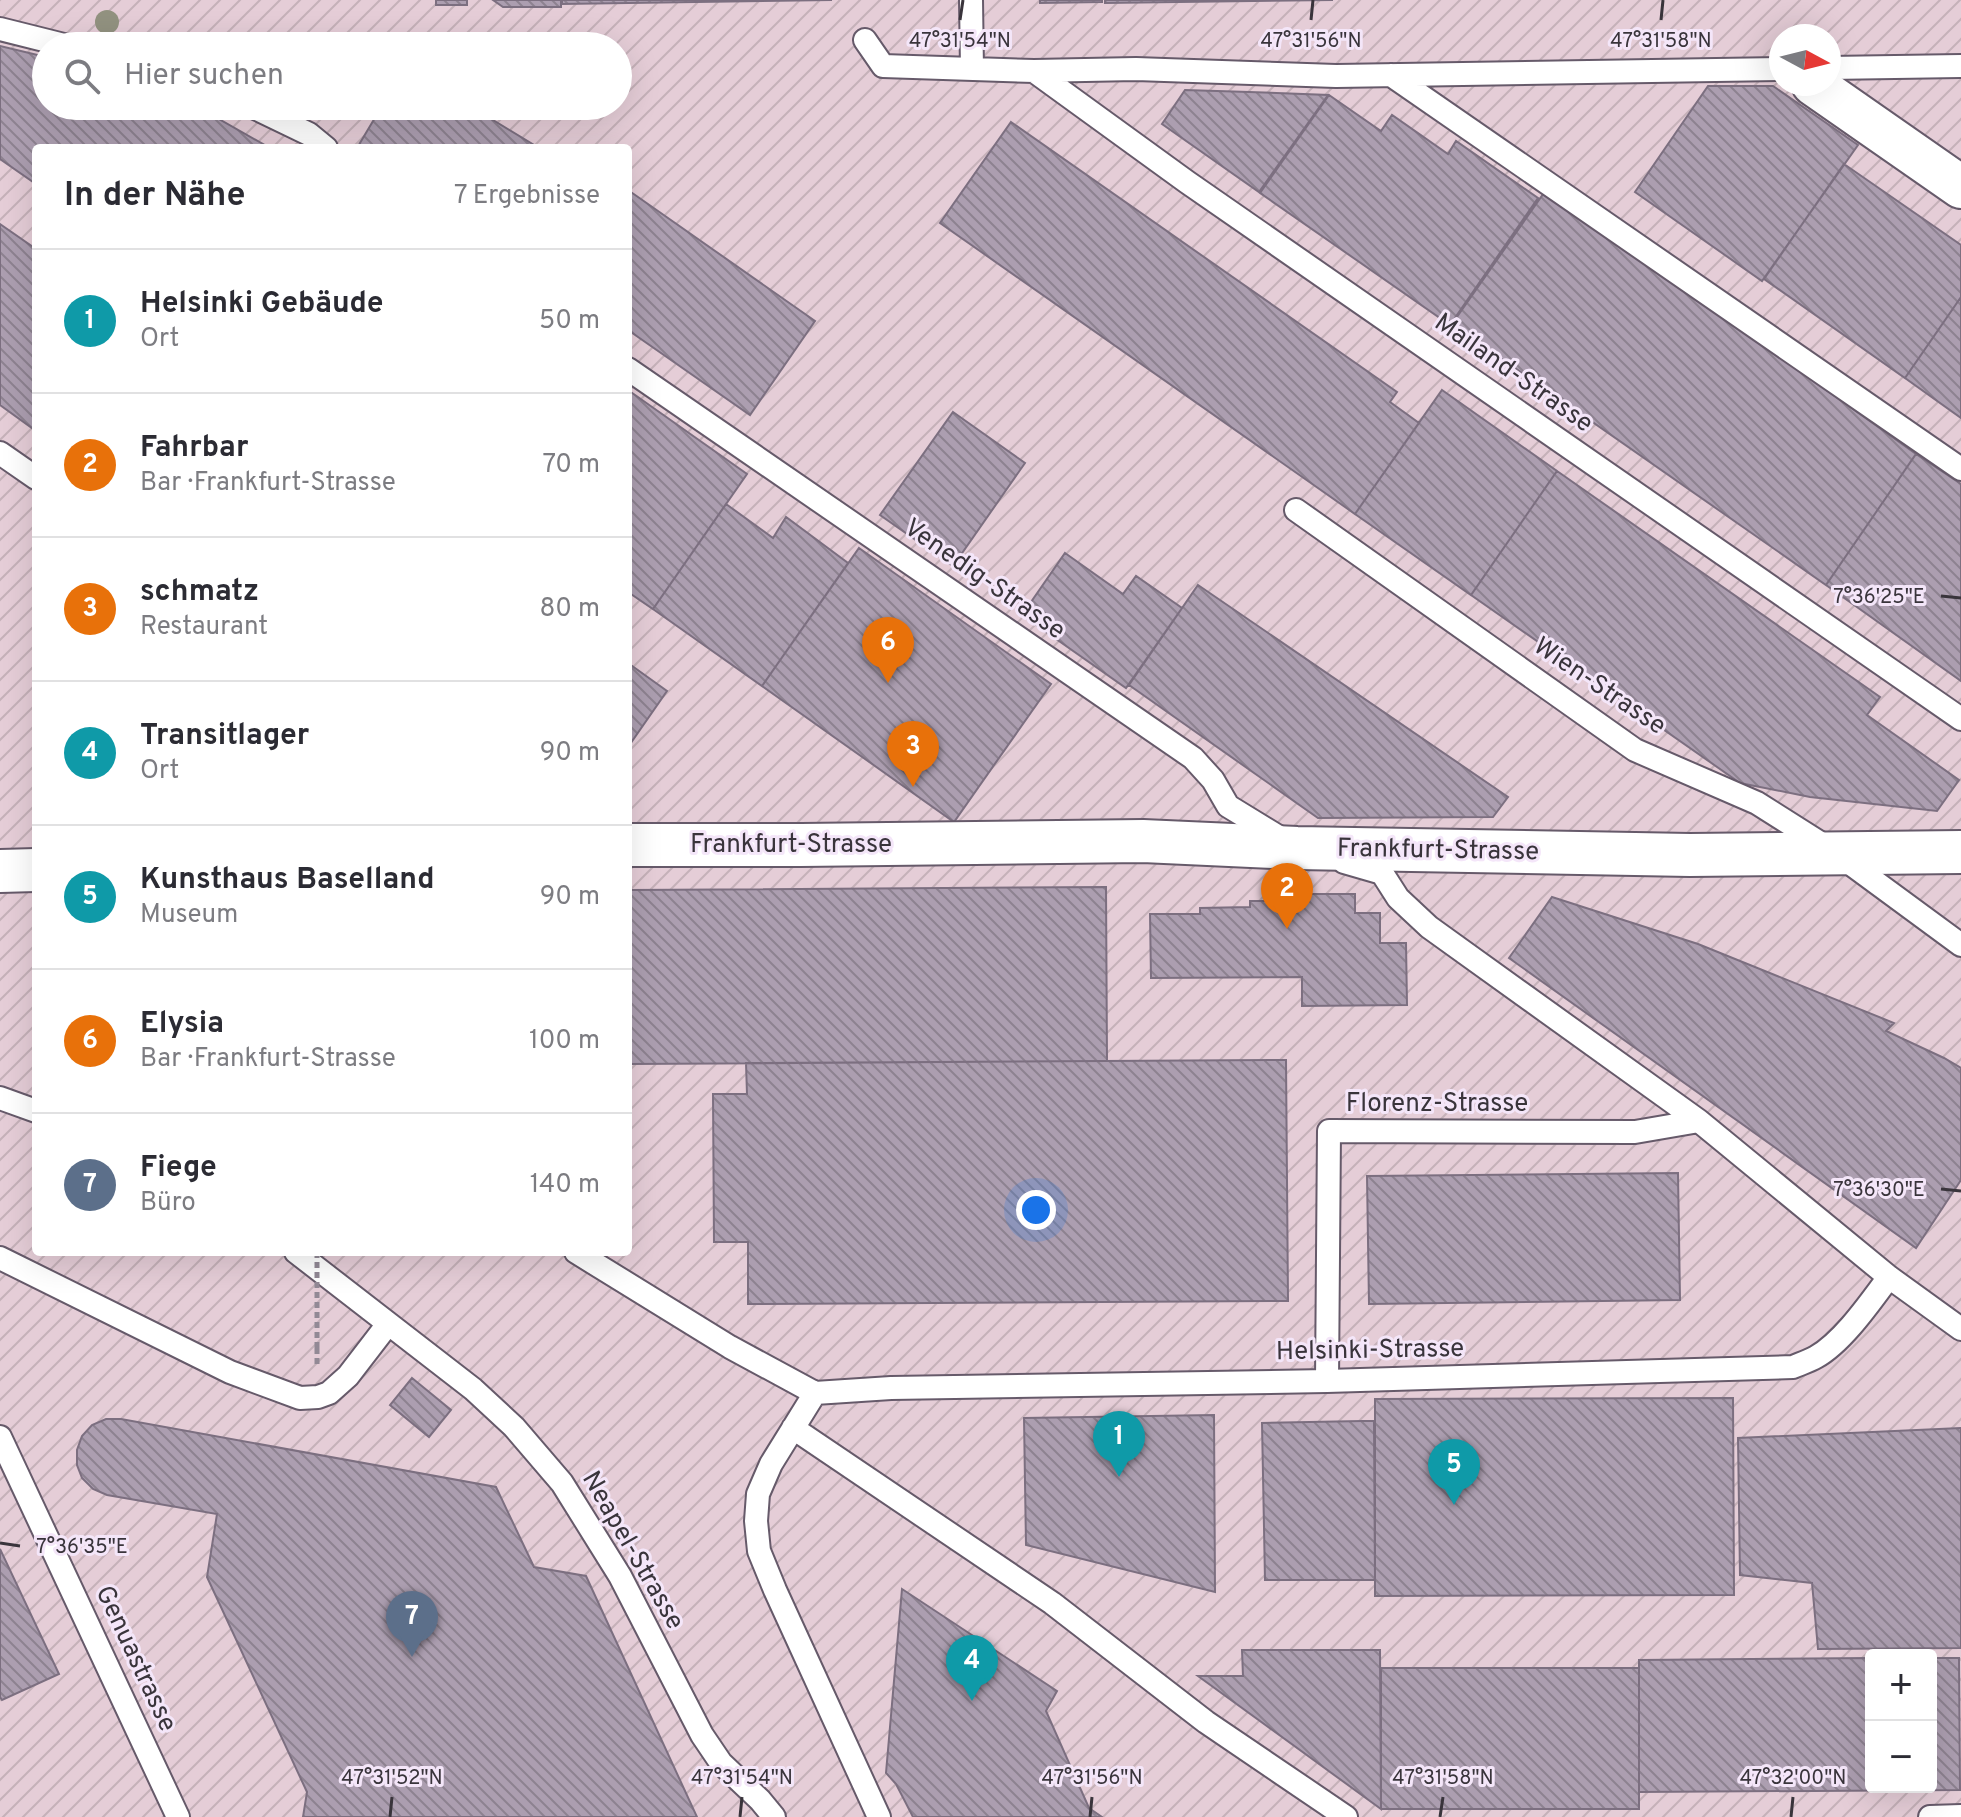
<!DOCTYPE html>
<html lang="de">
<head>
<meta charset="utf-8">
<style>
	body { margin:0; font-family:Overpass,sans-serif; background:#f2f2f3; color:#2b2b33 }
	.controls { position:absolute; right:24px; bottom:24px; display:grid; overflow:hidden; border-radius:8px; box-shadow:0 8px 32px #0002 }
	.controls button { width:72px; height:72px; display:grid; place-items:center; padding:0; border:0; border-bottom:2px solid #e1e1e2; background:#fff; color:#2b2b33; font:40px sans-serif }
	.compass { position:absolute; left:1769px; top:24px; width:72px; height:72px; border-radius:50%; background:#fff; box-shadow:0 8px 32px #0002; rotate:97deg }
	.you { position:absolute; left:1036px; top:1210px; width:28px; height:28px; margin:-20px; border:6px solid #fff; border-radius:50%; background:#1a73e8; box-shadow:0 0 0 12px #1a73e833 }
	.badge { display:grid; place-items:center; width:52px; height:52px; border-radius:50%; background:#0f766e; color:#fff; font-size:26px; font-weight:700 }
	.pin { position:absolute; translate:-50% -66px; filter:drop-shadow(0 2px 4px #0008) }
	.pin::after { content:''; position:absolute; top:42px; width:28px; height:24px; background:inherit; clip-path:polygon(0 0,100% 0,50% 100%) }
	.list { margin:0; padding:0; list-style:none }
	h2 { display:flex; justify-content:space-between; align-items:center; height:104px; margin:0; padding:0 32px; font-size:34px }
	h2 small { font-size:26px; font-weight:400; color:#7c7c81 }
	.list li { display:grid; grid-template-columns:52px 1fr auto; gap:24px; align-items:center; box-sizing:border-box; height:144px; padding:0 32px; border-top:2px solid #e1e1e2 }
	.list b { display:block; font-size:30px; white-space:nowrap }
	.list p { margin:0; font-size:26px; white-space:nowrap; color:#7c7c81 }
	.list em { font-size:26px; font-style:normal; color:#7c7c81 }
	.icon { flex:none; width:44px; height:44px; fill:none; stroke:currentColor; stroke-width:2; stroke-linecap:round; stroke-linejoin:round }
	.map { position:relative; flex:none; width:1961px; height:1817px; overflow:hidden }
	.search { position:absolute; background:#fff; box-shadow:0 8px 32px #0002; left:32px; top:32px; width:600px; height:88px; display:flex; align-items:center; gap:20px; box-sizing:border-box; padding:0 28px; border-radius:44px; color:#7c7c81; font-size:30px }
	.panel { position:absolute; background:#fff; box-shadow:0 8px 32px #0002; left:32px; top:144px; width:600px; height:1112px; border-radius:8px }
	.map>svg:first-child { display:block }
	.industrial { fill:url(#industrial-furrows); fill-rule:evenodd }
	.building { fill:url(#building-back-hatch); stroke:#7c6f80; stroke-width:2 }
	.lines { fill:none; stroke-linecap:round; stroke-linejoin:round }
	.lane-casing { stroke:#665a6a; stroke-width:26 }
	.street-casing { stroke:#665a6a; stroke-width:46 }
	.path { stroke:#928995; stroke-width:5; stroke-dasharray:6 4; stroke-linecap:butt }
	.lane { stroke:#fff; stroke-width:22 }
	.street { stroke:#fff; stroke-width:42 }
	.path-bridge { stroke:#928995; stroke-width:5; stroke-dasharray:6 4; stroke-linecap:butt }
	.tree { fill:#929280 }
	.ticks { fill:none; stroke:#39343b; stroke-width:3 }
	.labels { text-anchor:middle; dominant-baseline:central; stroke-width:6; stroke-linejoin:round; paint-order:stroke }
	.street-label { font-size:26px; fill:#39343b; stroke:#f4e6f9 }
	.ticks-label { font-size:20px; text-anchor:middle; fill:#39343b; stroke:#f4e6f9; stroke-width:6; stroke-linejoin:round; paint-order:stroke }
</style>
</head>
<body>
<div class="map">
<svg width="1961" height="1817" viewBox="0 0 1961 1817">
	<defs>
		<pattern id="industrial-furrows" width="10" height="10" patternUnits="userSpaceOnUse" patternTransform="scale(2)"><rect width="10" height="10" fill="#e5cdd7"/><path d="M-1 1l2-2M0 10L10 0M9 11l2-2" fill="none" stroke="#c5b1b9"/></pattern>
		<pattern id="building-back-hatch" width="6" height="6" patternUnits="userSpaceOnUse" patternTransform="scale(2)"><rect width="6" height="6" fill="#ac9eb0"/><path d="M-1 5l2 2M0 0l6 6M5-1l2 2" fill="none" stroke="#8d8290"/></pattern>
	</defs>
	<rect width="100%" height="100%" fill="#e7d9eb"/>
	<!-- industrial -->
	<path class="industrial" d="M0 0H1961V1817H0ZM1781 36H1829V84H1781ZM46 46H618V106H46ZM36 148H628V1252H36ZM1871 1655H1931V1787H1871Z"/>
	<!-- building -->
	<path class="building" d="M436 0H467V5H436Z
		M493 0H561V7H503Z
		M562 0H832L562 4Z
		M1040 0H1102V2L1040 3Z
		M1105 0H1333L1105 3Z
		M0 46 46 57V106H196L270 148H36V184L0 159Z
		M1708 86H1773L1858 145 1762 281 1635 192Z
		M1185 90 1249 92 1328 95 1259 192 1162 124Z
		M1329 95 1381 131 1392 115 1448 154 1456 141 1538 198 1450 325 1260 193Z
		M382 106H470L539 148H357Z
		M1011 122 1397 392 1390 402 1419 423 1355 514 940 223Z
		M1844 164 1961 245V297L1905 378 1764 279Z
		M628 190 815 321 750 415 628 330Z
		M1546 190 1916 454 1826 585 1452 324Z
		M0 224 36 249V431L0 405Z
		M1961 297V418L1905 378Z
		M628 390 747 474 653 609 628 592Z
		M1442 390 1557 471 1471 595 1355 514Z
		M953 412 1025 463 953 566 880 515Z
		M1916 454 1961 484V681L1826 585Z
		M1557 471 1880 697 1867 715 1959 780 1937 811 1810 797 1740 783 1471 595Z
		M726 504 773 538 786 517 848 563 762 686 653 609Z
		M859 548 1051 684 954 822 762 686Z
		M1065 553 1123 594 1136 576 1182 608 1126 688 1022 615Z
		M1198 585 1508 797 1493 817 1318 818 1129 685Z
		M628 663 667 691 628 747Z
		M1106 887 1107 1061 628 1064V890Z
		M1301 894H1355V913H1380V943H1406L1407 1005 1302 1006V977L1151 978 1150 914H1200V908L1250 907V901H1301Z
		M1552 897 1698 944 1894 1023 1886 1031 1944 1058 1961 1068V1180L1916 1248 1509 958Z
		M1286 1060 1288 1301 748 1304V1242H714L713 1094H747L746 1063Z
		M1678 1173 1680 1300 1369 1304 1367 1176Z
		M412 1378 451 1410 429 1437 390 1405Z
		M1733 1398 1734 1595 1375 1596V1399Z
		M1214 1415 1215 1592 1026 1545 1024 1418Z
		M106 1419H121L496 1487 534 1567 586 1576 697 1817H303L307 1792 207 1577 217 1514 107 1495 93 1489 82 1478 77 1465V1450L82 1436 92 1425Z
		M1362 1421H1374L1375 1580H1265L1262 1423Z
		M1961 1428V1648L1818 1649 1812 1583 1740 1575 1738 1438Z
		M0 1549 59 1674 2 1700 0 1697Z
		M902 1589 1057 1691 1046 1711 1089 1808 1102 1817H913L896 1784 886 1773Z
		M1242 1650H1380L1381 1809 1198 1676H1243Z
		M1871 1658V1787H1931V1658H1959L1960 1790 1639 1792V1660Z
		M1381 1668H1639V1809H1381Z"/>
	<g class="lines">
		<!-- lane casing -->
		<g class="lane-casing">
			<path id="lane" d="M971 0 972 69
				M0 29 68 46
				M865 40 883 66 1034 71 1136 69 1336 76 1781 69
				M1829 68 1961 66
				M1034 71 1187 182 1961 719
				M1391 75 1961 469
				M251 106 309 134 326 148
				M628 369 1193 758 1213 780 1228 806 1282 839
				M0 453 36 478
				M1296 510 1635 750 1757 803 1836 853 1961 945
				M1344 862 1382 873 1398 898 1429 927 1699 1121 1889 1277 1961 1329
				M0 1098 36 1111
				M296 1252 473 1389 514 1427 562 1483 620 1576 702 1735 721 1763 760 1800 774 1817
				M576 1252 730 1347 815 1393
				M0 1258 230 1372 300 1398 318 1397 329 1393 348 1376 388 1324
				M1327 1381 1329 1131 1635 1132 1699 1121
				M815 1393 891 1388 1327 1381 1793 1367C1800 1364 1809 1361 1816 1357 1843 1342 1871 1301 1889 1277
				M815 1393 771 1464 758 1494 756 1521 759 1551 775 1590 879 1817
				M793 1428 1052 1603 1206 1722 1346 1817
				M0 1437 178 1817
				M1930 1817 1961 1816"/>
		</g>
		<!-- street casing -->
		<g class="street-casing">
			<path id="street" d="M1813 84 1961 187
				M628 845H801L1143 841 1297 848 1690 855 1961 852
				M0 871 36 870"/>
		</g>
		<!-- path -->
		<path class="path" d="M317 1348V1364"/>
		<!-- lane -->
		<use href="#lane" class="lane"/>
		<!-- street -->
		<use href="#street" class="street"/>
		<!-- path-bridge -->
		<path class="path-bridge" d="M317 1348V1252"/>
	</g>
	<!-- trees -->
	<circle class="tree" cx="107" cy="22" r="12"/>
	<!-- ticks -->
	<path class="ticks" d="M960 20 963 0M1311 20 1313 0M1661 20 1663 0M1941 596 1961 598M1941 1189 1961 1191M0 1543 20 1546M390 1817 392 1797M740 1817 742 1797M1090 1817 1092 1797M1440 1817 1443 1797M1791 1817 1793 1797"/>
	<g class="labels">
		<!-- street labels -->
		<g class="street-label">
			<text transform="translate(1513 374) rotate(35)">Mailand-Strasse</text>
			<text transform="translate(984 580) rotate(35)">Venedig-Strasse</text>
			<text transform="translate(1599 687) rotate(34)">Wien-Strasse</text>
			<text x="791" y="845">Frankfurt-Strasse</text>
			<text transform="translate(1438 851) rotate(1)">Frankfurt-Strasse</text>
			<text x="1437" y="1104">Florenz-Strasse</text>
			<text transform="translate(1370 1351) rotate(-1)">Helsinki-Strasse</text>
			<text transform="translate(632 1551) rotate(60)">Neapel-Strasse</text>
			<text transform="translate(135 1659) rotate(65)">Genuastrasse</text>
		</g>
	</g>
	<g class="ticks-label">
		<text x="960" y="47">47°31'54"N</text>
		<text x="1311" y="47">47°31'56"N</text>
		<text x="1661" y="47">47°31'58"N</text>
		<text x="1879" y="603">7°36'25"E</text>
		<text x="1879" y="1196">7°36'30"E</text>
		<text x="82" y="1553">7°36'35"E</text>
		<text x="392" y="1784">47°31'52"N</text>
		<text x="742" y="1784">47°31'54"N</text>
		<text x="1092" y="1784">47°31'56"N</text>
		<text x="1443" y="1784">47°31'58"N</text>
		<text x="1793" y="1784">47°32'00"N</text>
	</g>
</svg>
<div class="controls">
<button>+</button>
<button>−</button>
</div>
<svg class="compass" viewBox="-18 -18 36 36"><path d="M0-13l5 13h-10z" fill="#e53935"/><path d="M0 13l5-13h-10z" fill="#7c7c81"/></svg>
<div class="you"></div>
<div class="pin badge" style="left:1119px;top:1477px;background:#0f9aa8">1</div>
<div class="pin badge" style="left:1287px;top:929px;background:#e8710a">2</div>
<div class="pin badge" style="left:913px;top:787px;background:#e8710a">3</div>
<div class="pin badge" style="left:972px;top:1701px;background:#0f9aa8">4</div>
<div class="pin badge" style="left:1454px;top:1505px;background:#0f9aa8">5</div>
<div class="pin badge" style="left:888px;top:683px;background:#e8710a">6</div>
<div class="pin badge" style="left:412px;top:1657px;background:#5c6f8a">7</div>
<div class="search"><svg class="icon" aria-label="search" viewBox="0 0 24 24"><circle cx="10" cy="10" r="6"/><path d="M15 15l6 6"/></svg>Hier suchen</div>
<section class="panel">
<h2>In der Nähe<small>7 Ergebnisse</small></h2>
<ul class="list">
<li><span class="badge" style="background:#0f9aa8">1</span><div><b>Helsinki Gebäude</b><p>Ort</p></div><em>50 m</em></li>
<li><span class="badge" style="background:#e8710a">2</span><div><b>Fahrbar</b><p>Bar · Frankfurt-Strasse</p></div><em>70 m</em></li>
<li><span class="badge" style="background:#e8710a">3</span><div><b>schmatz</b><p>Restaurant</p></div><em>80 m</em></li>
<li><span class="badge" style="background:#0f9aa8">4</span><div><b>Transitlager</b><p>Ort</p></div><em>90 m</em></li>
<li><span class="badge" style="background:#0f9aa8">5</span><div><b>Kunsthaus Baselland</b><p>Museum</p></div><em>90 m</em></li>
<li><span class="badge" style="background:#e8710a">6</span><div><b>Elysia</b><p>Bar · Frankfurt-Strasse</p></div><em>100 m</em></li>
<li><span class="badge" style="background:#5c6f8a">7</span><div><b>Fiege</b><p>Büro</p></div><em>140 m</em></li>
</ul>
</section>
</div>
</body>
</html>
